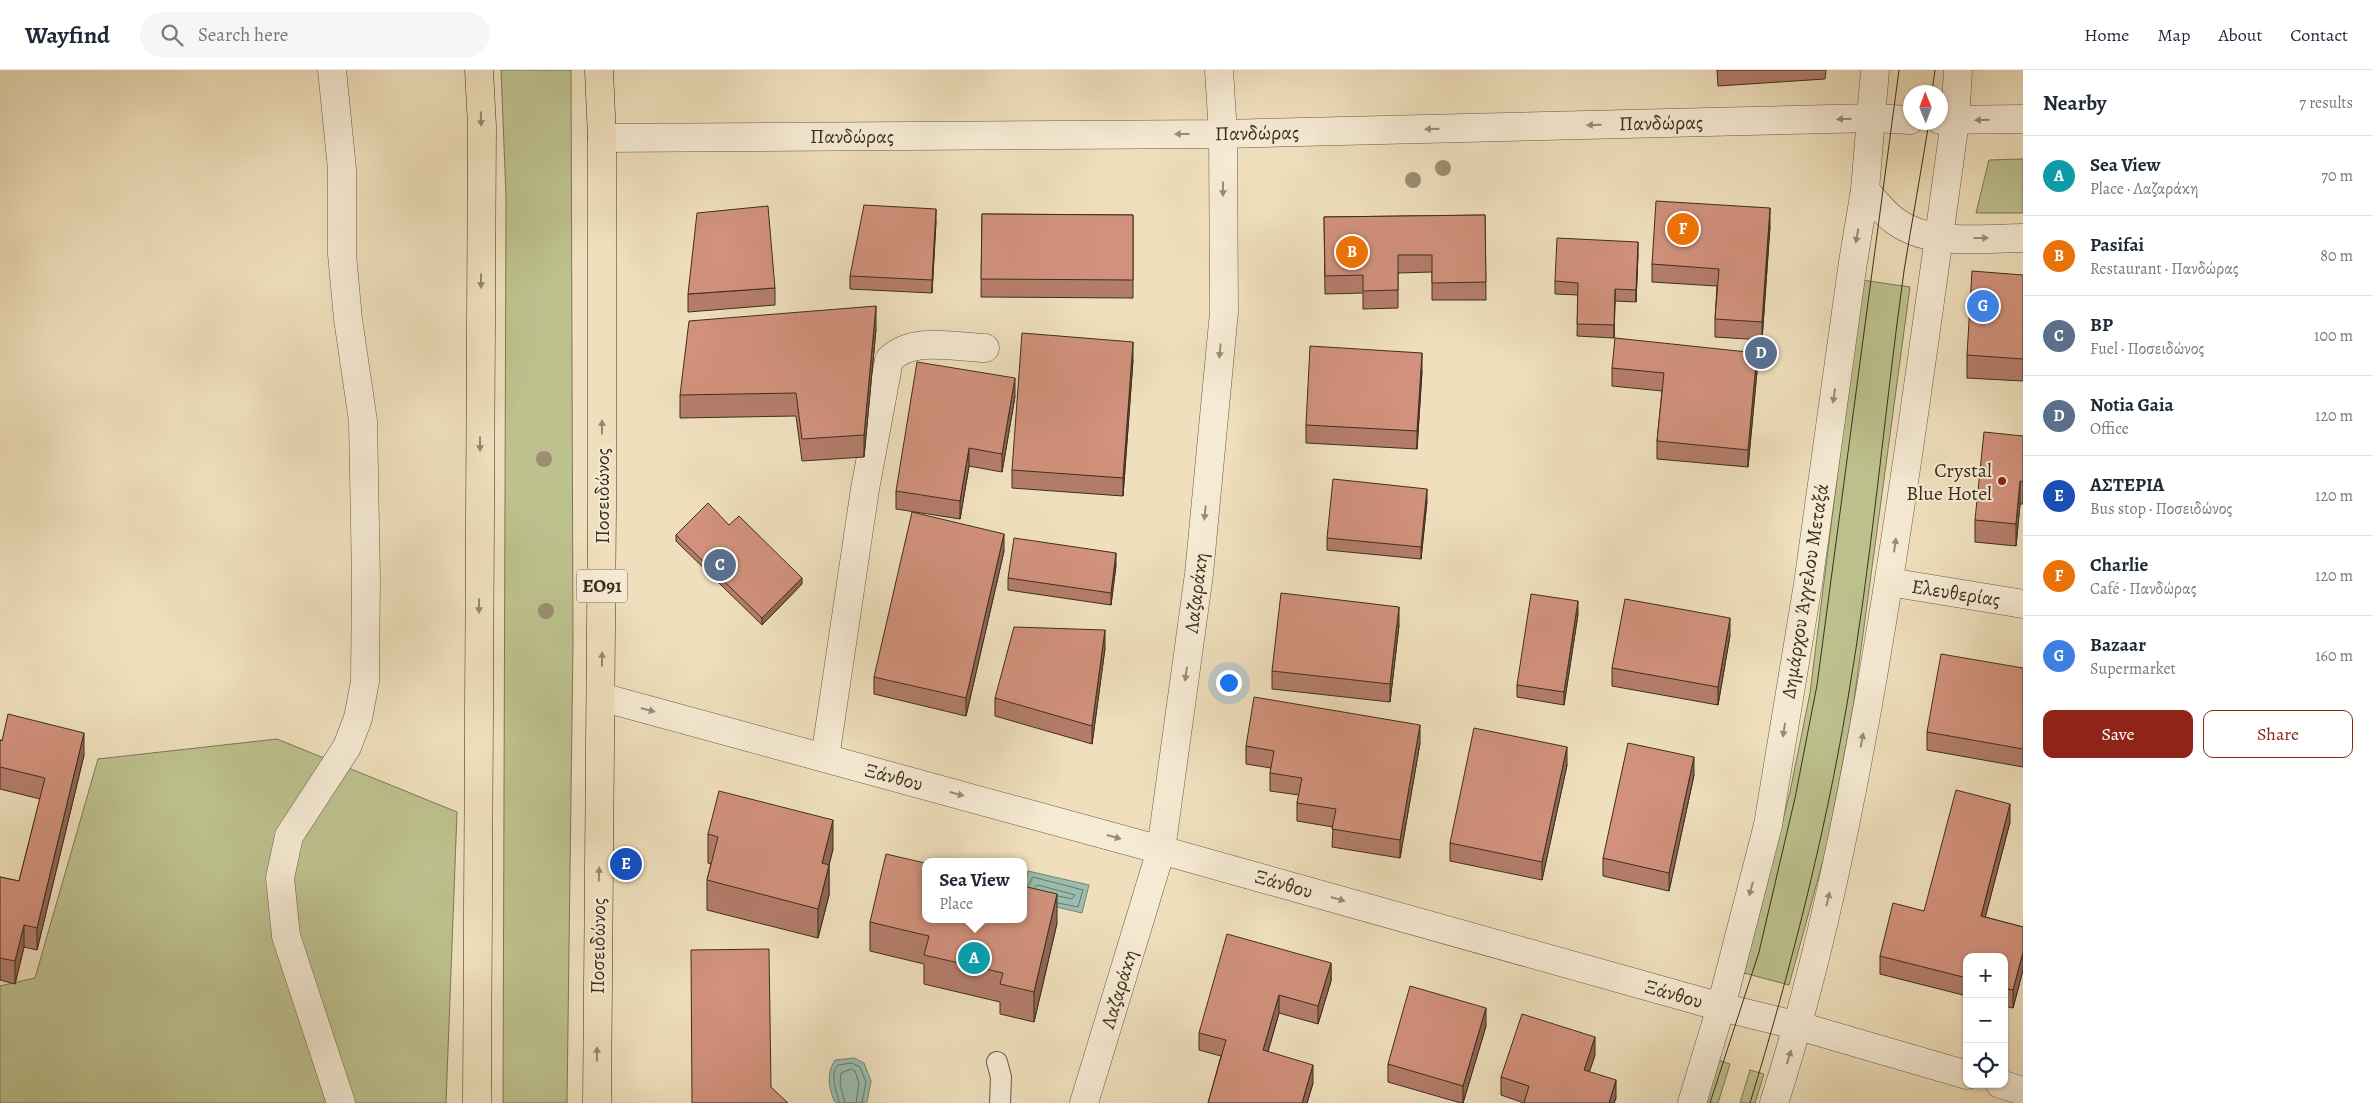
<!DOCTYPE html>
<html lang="en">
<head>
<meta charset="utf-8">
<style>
	body { margin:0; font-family:Alegreya,serif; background:#f6f6f7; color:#1f2937 }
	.controls { position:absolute; right:15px; bottom:15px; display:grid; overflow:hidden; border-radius:10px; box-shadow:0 1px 4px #0004 }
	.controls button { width:45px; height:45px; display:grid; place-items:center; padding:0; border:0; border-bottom:1px solid #e0e1e3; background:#fff; color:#1f2937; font:25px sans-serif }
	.compass { position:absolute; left:1903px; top:15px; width:45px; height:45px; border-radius:50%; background:#fff; box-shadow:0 1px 4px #0004; rotate:359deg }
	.you { position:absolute; left:1228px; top:612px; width:18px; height:18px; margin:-12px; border:4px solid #fff; border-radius:50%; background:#1a73e8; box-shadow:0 0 0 8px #1a73e833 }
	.badge { display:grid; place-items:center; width:32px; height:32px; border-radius:50%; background:#8f2418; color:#fff; font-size:16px; font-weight:700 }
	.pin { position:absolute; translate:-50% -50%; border:2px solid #fff; box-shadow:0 1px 5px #0006 }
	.popup { position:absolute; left:922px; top:788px; width:105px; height:65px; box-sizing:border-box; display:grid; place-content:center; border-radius:10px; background:#fff; filter:drop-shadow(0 1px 4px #0005); font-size:16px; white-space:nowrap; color:#747a83 }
	.popup b { font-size:19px; color:#1f2937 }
	.popup::after { content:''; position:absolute; left:50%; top:100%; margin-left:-10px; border:10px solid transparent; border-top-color:#fff }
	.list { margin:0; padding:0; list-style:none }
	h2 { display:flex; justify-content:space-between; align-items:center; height:65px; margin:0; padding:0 20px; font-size:21px }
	h2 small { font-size:16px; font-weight:400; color:#747a83 }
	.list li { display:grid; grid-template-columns:32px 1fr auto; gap:15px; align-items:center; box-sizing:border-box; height:80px; padding:0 20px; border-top:1px solid #e0e1e3 }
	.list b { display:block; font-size:19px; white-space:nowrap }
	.list p { margin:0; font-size:16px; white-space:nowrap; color:#747a83 }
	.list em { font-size:16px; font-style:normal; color:#747a83 }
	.actions { display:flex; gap:10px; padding:15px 20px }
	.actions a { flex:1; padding:11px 0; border:1px solid #8f2418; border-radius:10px; text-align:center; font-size:18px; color:#8f2418 }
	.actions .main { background:#8f2418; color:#fff }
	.icon { flex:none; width:28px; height:28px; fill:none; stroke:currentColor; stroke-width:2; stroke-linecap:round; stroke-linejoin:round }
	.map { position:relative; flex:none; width:2023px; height:1033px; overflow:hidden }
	header { display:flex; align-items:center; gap:30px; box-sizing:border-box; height:70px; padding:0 25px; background:#fff; border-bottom:1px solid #e0e1e3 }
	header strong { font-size:24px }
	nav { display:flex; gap:28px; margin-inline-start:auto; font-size:18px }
	.search { width:350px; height:45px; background:#f6f6f7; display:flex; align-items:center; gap:12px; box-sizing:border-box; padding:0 18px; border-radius:28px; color:#747a83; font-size:19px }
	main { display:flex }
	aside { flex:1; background:#fff }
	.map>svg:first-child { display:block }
	.green { fill:#bdc18e; stroke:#7c7856 }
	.water { fill:#9abdae; stroke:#748474 }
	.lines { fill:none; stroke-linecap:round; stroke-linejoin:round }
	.shore { stroke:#6b7666; stroke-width:1 }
	.service-casing { stroke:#695b46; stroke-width:22 }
	.minor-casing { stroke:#695b46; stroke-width:29 }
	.tertiary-casing { stroke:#695b46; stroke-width:29 }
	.trunk-casing { stroke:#3c2f1e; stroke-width:29 }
	.service { stroke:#f5ead3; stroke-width:20 }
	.minor { stroke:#f5ead3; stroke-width:28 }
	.tertiary { stroke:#f5ead3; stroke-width:28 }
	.trunk { stroke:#efdfbc; stroke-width:28 }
	.tram { stroke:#3c2f1e; stroke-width:1 }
	.tree { fill:#9b8e71 }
	.wall { fill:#b47d6b; stroke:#3c2f1e }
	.shaded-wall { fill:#926657; stroke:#3c2f1e }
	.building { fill:#d1917c; stroke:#3c2f1e }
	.oneway { fill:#96876d }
	.oneway2 { fill:#988c78 }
	.poi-dot { fill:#8f2418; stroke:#f5ead3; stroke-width:2 }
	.labels { text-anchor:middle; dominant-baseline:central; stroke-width:4; stroke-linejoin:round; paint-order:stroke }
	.shield { fill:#f5ead3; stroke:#746754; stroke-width:1 }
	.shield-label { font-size:19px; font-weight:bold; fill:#3c2f1e }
	.street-label { font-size:20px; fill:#3c2f1e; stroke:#f5ead3 }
	.poi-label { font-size:20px; fill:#3c2f1e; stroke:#f5ead3; text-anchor:end }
</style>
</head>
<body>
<header>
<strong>Wayfind</strong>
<div class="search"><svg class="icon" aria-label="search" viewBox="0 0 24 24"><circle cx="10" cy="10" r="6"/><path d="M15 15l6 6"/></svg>Search here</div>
<nav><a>Home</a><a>Map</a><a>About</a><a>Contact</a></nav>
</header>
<main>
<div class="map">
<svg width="2023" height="1033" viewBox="0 0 2023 1033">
	<rect width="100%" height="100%" fill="#efdfbc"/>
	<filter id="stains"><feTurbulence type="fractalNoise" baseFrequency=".004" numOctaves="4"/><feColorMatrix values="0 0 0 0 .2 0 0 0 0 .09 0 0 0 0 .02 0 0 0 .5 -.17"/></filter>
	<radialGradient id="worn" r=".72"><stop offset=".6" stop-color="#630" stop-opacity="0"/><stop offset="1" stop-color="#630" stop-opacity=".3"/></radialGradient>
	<!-- green -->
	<path class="green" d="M501 0H571L573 572 567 1033H503L506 127Z
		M2023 89V143H1976L1989 90Z
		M1862 210 1910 217 1853 638 1827 776 1789 915 1744 903 1790 722 1810 623Z
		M277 669 457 742 446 1033H0V916L35 908 98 689Z
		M1718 990 1730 994 1718 1033H1705Z
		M1750 1000 1764 1004 1755 1033H1740Z"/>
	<!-- water -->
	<path class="water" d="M1028 801 1089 815 1082 843 1023 829Z
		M854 988 864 993 871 1011 867 1032 837 1033 834 1031C829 1017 826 1004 835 990Z"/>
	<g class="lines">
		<!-- shore -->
		<path class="shore" d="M1028 816 1033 807 1083 820 1078 837 1058 833
			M1035 817 1038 815 1075 825 1072 829 1058 826
			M839 1033C837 1020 829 1006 838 995L852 993 860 997 866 1012 862 1033
			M845 1033 840 1014 841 1003 851 999 855 1001 859 1013 856 1033"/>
		<!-- service casing -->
		<g class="service-casing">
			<path id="service" d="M997 992 1001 1007 1000 1033"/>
		</g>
		<!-- minor casing -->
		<g class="minor-casing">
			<path id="minor" d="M332 0 342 99V184L348 249 363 351 366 509 365 611 358 648 347 677 289 766 280 808 286 866 341 1033
				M1940 50 2023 49
				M602 68 1223 64 1873 48 1910 50
				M1865 120C1874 130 1884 143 1895 151 1931 177 1981 168 2023 168
				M1889 512 2023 534
				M601 627 1161 780 1721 937 1799 956 1967 1005
				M825 688 865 419 889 290C912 266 954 277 985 278
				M2000 1014 2023 1021
				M1084 1033 1161 780 1199 504 1224 242 1223 64 1219 0"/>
		</g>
		<!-- tertiary casing -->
		<g class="tertiary-casing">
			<path id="tertiary" d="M1692 1033 1721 937 1768 755 1808 514 1853 192 1865 120 1875 0
				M1774 1033C1818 896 1847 754 1872 612 1904 426 1929 238 1955 51L1958 0"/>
		</g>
		<!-- trunk casing -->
		<g class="trunk-casing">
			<path id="trunk" d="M477 1033 482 56 479 0
				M597 1033 602 438V68L599 0"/>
		</g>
		<!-- service -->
		<use href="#service" class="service"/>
		<!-- minor -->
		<use href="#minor" class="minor"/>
		<!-- tertiary -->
		<use href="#tertiary" class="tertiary"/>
		<!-- trunk -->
		<use href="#trunk" class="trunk"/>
		<!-- tram -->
		<path class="tram" d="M1932 22 1935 0
			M1710 1033 1759 882 1795 728 1817 615 1899 0
			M1750 1033C1790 902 1824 769 1847 634 1872 490 1884 345 1904 201 1912 151 1921 102 1929 52"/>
	</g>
	<!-- trees -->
	<g class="tree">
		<circle cx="1443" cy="98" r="8"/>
		<circle cx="1413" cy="110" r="8"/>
		<circle cx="544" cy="389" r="8"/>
		<circle cx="546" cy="541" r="8"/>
	</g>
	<!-- wall -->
	<path class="wall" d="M1717 0H1826L1825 9 1718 16Z
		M982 144 1133 145V228L981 227Z
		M1485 145 1486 230H1432V202L1398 203V238L1363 239V223L1325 224 1324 147Z
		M936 151 932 223 850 219V206Z
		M1770 156 1762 270 1715 267V249L1717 216 1652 212V194Z
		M1638 184 1636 232 1615 231 1614 268 1577 266 1578 225 1555 224V211Z
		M2023 205V311L1967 308V285Z
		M775 218V235L688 242V224Z
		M876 259 864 387 802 391 796 346 680 348V325Z
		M1133 290 1123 426 1012 418V400Z
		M1612 298 1757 301 1748 397 1657 389V371L1662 321 1612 316Z
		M1422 301 1417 379 1306 373V355Z
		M1015 326 1002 402 969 396 960 449 896 439V421Z
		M2023 366V434H2020L2016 476 1975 472V450Z
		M1427 431 1421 489 1327 480V468Z
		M729 455 802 514 762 555 676 471V465Z
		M1004 481 966 646 874 624V607Z
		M1116 495 1111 535 1008 520V508Z
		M1578 544 1564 635 1517 627V615Z
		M1399 555 1390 632 1272 619V601Z
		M1730 565 1718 635 1612 616V598Z
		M1105 578 1092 674 995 646V628Z
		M2023 598V697L1927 680V662Z
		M0 670 84 685 37 880 24 877 15 914 0 910V807L19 811 40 729 0 719Z
		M1420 673 1400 788 1332 777 1333 757 1297 751V733L1299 725 1270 721V703L1271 698 1246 694V676Z
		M1567 695 1542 810 1450 791V773Z
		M1694 705 1669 821 1603 806V788Z
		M2010 752 1985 847 2023 857V900L2013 938 2004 936V887H1967V926L1880 904V886L1924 841Z
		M708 764 833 779 829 795V825L818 868 707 840V810L711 794 708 793Z
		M870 852 1057 853 1034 952 1000 944V932L924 914V894L870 881Z
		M1331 893V911L1318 954 1279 943 1268 982 1313 1013 1307 1033H1208L1221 986 1199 980V963Z
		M1486 956 1463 1033H1461L1388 1012V994Z
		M1595 985 1589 1002 1616 1028 1614 1033H1524L1501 1025V1007Z"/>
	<!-- shaded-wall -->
	<path class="shaded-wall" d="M1770 138V156L1762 270V252Z
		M936 139V151L932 223V210Z
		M1638 172V184L1636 232V220Z
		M1615 219V231L1614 268V255Z
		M876 236V259L864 387V365Z
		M1133 272V290L1123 426V408Z
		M1422 283V301L1417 379V361Z
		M1757 283V301L1748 397V380Z
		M1015 308V326L1002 402V384Z
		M969 378V396L960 449V431Z
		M2020 411V434L2016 476V454Z
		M1427 419V431L1421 489V477Z
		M1004 464V481L966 646V628Z
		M1116 483V495L1111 535V523Z
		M802 508V514L762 555V548Z
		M1578 531V544L1564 635V622Z
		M1399 537V555L1390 632V614Z
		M1730 548V565L1718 635V617Z
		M1105 560V578L1092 674V656Z
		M1420 655V673L1400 788V770Z
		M84 663V685L37 880V858Z
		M1567 677V695L1542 810V792Z
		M1694 687V705L1669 821V803Z
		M2010 734V752L1981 864V846Z
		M833 750V779L822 822V793Z
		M829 795V825L818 868V839Z
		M1057 824V853L1034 952V922Z
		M24 855V877L15 914V891Z
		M2023 882V900L2013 938V920Z
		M1331 893V911L1318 954V936Z
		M1279 925V943L1263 998V980Z
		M1486 938V956L1463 1033V1016Z
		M1595 967V985L1584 1018V1000Z
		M1313 995V1013L1307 1033H1302Z
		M1616 1010V1028L1614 1033H1609Z"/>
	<!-- building -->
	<path class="building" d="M1656 131 1770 138 1762 252 1715 249 1719 199 1652 194Z
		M864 135 936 139 932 210 850 206Z
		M768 136 775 218 688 224 697 143Z
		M982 144 1133 145V210L981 209Z
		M1485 145 1486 212 1432 213V185H1398V220L1363 221V205L1325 206 1324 147Z
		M1557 168 1638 172 1636 220 1615 219 1614 255 1577 254 1578 213 1555 211Z
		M1972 201 2023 205V289L1967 285Z
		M876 236 864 365 802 369 796 323 680 325 689 251Z
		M1022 263 1133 272 1123 408 1012 400Z
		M1615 268 1757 283 1748 380 1657 371 1664 303 1612 298Z
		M1310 276 1422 283 1417 361 1306 355Z
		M917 292 1015 308 1002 384 969 378 960 431 896 421Z
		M1984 362 2023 366V412L2020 411 2016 454 1975 450Z
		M1333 409 1427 419 1421 477 1327 468Z
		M708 433 729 455 739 446 802 508 762 548 676 465Z
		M912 442 1004 464 966 628 874 607Z
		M1014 468 1116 483 1111 523 1008 508Z
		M1281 523 1399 537 1390 614 1272 601Z
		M1531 524 1578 531 1564 622 1517 615Z
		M1625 529 1730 548 1718 617 1612 598Z
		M1014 557 1105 560 1092 656 995 628Z
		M1941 584 2023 598V679L1927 662Z
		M1254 627 1420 655 1400 770 1332 759 1336 739 1297 733 1302 708 1270 703 1274 681 1246 676Z
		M8 644 84 663 37 858 24 855 15 891 0 888V807L19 811 45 708 0 697V670L2 671Z
		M1474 658 1567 677 1542 792 1450 773Z
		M1628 673 1694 687 1669 803 1603 788Z
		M1956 720 2010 734 1981 846 2023 857V882L2013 920 2004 918V887H1967V908L1880 886 1893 833 1924 841Z
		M719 721 833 750 822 793 829 795 818 839 707 810 718 767 708 764Z
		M886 784 925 793V849H1023V816L1057 824 1034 922 1000 914 1003 903 924 885 929 866 870 852Z
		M1227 864 1331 893 1318 936 1279 925 1263 980 1313 995 1302 1033H1208L1226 970 1199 963Z
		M769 879 771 1017 788 1033H692L691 880Z
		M1410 916 1486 938 1463 1016 1388 994Z
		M1522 944 1595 967 1584 1000 1616 1010 1609 1033H1524L1529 1016 1501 1007Z"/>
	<!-- one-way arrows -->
	<defs><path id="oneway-solid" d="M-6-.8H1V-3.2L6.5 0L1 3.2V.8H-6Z" transform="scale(1.25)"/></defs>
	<g class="oneway">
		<use href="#oneway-solid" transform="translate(481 49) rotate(88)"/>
		<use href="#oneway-solid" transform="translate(481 211) rotate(90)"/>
		<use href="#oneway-solid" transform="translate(602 357) rotate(-90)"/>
		<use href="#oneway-solid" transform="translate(480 374) rotate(90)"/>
		<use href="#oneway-solid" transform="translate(479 536) rotate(90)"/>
		<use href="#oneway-solid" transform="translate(602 589) rotate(-89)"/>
		<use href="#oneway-solid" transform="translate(599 804) rotate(-89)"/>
		<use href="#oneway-solid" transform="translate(597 984) rotate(-89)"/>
	</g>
	<g class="oneway2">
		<use href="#oneway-solid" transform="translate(1844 49) rotate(179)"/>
		<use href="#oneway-solid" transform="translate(1982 50) rotate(179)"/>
		<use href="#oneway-solid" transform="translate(1594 55) rotate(179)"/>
		<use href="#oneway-solid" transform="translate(1432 59) rotate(179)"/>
		<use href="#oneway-solid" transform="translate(1182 64) rotate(180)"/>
		<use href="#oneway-solid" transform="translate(1223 119) rotate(90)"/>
		<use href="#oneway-solid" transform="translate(1857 166) rotate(100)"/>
		<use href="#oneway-solid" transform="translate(1981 168)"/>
		<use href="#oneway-solid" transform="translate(1220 281) rotate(95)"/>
		<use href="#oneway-solid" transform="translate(1834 326) rotate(98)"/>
		<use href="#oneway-solid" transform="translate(1205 443) rotate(95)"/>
		<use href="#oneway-solid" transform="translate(1895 475) rotate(-82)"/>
		<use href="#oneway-solid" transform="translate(1186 604) rotate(98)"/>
		<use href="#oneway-solid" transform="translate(648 640) rotate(15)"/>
		<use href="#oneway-solid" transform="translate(1784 660) rotate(99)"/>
		<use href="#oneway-solid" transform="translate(1862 670) rotate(-80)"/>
		<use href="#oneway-solid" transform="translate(957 724) rotate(15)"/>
		<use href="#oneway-solid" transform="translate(1114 767) rotate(15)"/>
		<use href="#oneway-solid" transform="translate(1751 819) rotate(105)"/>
		<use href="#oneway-solid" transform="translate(1338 829) rotate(16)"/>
		<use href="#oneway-solid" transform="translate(1828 829) rotate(-77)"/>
		<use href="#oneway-solid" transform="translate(1789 987) rotate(-73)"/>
	</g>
	<!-- markers -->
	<circle class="poi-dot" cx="2002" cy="411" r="5"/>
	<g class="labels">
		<!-- shield labels -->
		<rect class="shield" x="577" y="499.5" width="50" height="33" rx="4"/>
		<g class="shield-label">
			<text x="602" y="516">ΕΟ91</text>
		</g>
		<!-- street labels -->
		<g class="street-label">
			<text transform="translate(1661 53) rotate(-1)">Πανδώρας</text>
			<text transform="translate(1257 63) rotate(-1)">Πανδώρας</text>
			<text x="852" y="66">Πανδώρας</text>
			<text transform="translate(602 426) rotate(-90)">Ποσειδώνος</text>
			<text transform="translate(1805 521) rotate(-81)">Δημάρχου Άγγελου Μεταξά</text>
			<text transform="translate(1196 523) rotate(-83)">Λαζαράκη</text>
			<text transform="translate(1956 523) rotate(9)">Ελευθερίας</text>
			<text transform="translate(894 707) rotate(15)">Ξάνθου</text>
			<text transform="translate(1284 814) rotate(16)">Ξάνθου</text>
			<text transform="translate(598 876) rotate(-89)">Ποσειδώνος</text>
			<text transform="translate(1119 919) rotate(-73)">Λαζαράκη</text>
			<text transform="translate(1674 924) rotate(16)">Ξάνθου</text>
		</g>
		<!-- poi labels -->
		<g class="poi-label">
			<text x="1992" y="400">Crystal<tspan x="1992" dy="23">Blue Hotel</tspan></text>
		</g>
	</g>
	<rect width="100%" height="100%" filter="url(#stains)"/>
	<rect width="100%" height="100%" fill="url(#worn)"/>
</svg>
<div class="controls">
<button>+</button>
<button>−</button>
<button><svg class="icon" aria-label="locate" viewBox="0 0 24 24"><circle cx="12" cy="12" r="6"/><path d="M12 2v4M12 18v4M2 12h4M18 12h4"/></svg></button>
</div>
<svg class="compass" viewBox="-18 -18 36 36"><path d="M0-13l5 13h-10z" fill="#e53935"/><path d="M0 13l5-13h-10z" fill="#747a83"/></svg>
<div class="you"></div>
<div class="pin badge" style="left:974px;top:888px;background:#0f9aa8">A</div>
<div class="popup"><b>Sea View</b>Place</div>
<div class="pin badge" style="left:1352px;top:182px;background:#e8710a">B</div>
<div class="pin badge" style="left:720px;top:495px;background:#5c6f8a">C</div>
<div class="pin badge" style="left:1761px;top:283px;background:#5c6f8a">D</div>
<div class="pin badge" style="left:626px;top:794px;background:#1a4fb4">E</div>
<div class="pin badge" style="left:1683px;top:159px;background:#e8710a">F</div>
<div class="pin badge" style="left:1983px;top:236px;background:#3f7fe0">G</div>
</div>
<aside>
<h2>Nearby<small>7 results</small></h2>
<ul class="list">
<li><span class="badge" style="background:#0f9aa8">A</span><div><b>Sea View</b><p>Place · Λαζαράκη</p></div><em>70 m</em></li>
<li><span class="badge" style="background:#e8710a">B</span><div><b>Pasifai</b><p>Restaurant · Πανδώρας</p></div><em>80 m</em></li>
<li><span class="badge" style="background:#5c6f8a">C</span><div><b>BP</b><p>Fuel · Ποσειδώνος</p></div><em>100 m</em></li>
<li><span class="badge" style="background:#5c6f8a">D</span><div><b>Notia Gaia</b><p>Office</p></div><em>120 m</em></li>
<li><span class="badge" style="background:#1a4fb4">E</span><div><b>ΑΣΤΕΡΙΑ</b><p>Bus stop · Ποσειδώνος</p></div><em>120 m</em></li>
<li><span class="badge" style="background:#e8710a">F</span><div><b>Charlie</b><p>Café · Πανδώρας</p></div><em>120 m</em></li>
<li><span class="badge" style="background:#3f7fe0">G</span><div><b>Bazaar</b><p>Supermarket</p></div><em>160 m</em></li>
</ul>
<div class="actions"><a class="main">Save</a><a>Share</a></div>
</aside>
</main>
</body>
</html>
